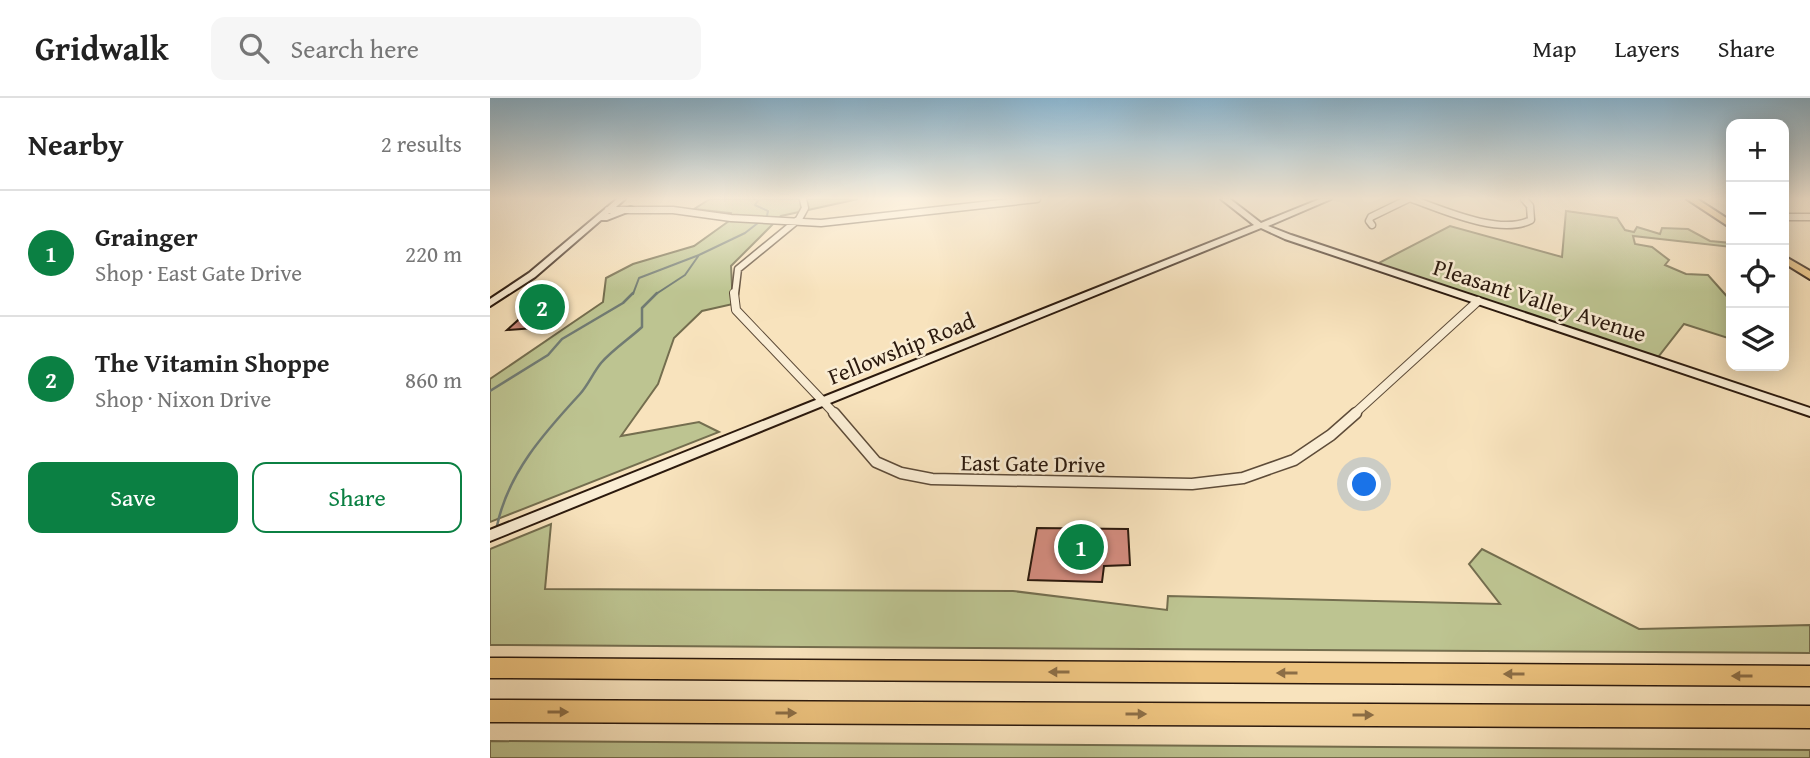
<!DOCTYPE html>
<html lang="en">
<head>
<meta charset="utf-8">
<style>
	body { margin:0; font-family:"Gentium Book Plus",serif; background:#f6f6f6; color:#222 }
	.controls { position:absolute; right:21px; top:21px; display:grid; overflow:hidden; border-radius:14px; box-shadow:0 4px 18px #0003 }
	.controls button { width:63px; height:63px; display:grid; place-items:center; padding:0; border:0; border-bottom:2px solid #e0e0e0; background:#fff; color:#222; font:35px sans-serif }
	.you { position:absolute; left:875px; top:387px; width:24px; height:24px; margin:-18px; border:5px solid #fff; border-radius:50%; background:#1a73e8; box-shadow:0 0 0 10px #1a73e833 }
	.badge { display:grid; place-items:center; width:46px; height:46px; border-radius:50%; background:#0b8043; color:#fff; font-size:23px; font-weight:700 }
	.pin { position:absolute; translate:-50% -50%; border:4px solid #fff; box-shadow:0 2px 7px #0006 }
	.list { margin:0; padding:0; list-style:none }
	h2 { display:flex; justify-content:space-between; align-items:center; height:91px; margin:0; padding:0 28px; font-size:30px }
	h2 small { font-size:23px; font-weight:400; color:#767676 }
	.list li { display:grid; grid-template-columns:46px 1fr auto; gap:21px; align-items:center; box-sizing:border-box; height:126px; padding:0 28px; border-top:2px solid #e0e0e0 }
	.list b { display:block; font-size:26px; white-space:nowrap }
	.list p { margin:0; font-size:23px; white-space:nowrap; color:#767676 }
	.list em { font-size:23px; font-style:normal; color:#767676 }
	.actions { display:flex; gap:14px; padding:21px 28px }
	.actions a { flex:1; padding:16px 0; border:2px solid #0b8043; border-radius:14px; text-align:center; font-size:24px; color:#0b8043 }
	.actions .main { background:#0b8043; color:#fff }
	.icon { flex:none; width:38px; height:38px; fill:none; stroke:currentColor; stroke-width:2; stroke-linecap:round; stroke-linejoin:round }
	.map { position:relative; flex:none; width:1320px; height:660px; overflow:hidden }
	header { display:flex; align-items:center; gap:42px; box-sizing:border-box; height:98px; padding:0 35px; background:#fff; border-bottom:2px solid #e0e0e0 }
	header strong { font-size:33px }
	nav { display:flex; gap:38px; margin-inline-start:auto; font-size:24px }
	.search { width:490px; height:63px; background:#f6f6f6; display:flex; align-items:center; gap:18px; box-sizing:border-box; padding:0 24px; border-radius:14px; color:#767676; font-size:26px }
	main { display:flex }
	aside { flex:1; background:#fff }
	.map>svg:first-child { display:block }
	.green { fill:#bdc491; stroke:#746e4f; stroke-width:2 }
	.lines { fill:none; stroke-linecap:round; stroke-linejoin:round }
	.stream-far1 { stroke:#717b73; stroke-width:2 }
	.stream { stroke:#717b73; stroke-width:2.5 }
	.building { fill:#d48d80; stroke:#2b190d; stroke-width:2 }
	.street-far2-casing { stroke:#5e4c39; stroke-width:9 }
	.street-far1-casing { stroke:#5e4c39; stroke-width:10 }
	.street-casing { stroke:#5e4c39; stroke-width:13 }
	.secondary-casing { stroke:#2b190d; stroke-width:4 }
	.primary-casing { stroke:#2b190d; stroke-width:4 }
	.highway-casing { stroke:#2b190d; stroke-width:3 }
	.street-far2 { stroke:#faedd4; stroke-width:6 }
	.street-far1 { stroke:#faedd4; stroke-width:8 }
	.street { stroke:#faedd4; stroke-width:10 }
	.secondary { fill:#faedd4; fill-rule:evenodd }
	.primary { fill:#ecc27e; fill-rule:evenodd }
	.highway { fill:#ecc27e; fill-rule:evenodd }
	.oneway { fill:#8c6e46 }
	.labels { text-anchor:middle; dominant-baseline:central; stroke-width:5; stroke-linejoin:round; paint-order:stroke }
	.street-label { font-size:23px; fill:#2b190d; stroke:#faedd4 }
</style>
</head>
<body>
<header>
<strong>Gridwalk</strong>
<div class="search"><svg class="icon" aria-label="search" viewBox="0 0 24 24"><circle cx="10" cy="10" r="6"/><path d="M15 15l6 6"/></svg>Search here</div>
<nav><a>Map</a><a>Layers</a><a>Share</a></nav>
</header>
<main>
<aside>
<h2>Nearby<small>2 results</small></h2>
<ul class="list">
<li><span class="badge">1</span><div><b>Grainger</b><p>Shop · East Gate Drive</p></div><em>220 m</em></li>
<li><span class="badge">2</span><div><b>The Vitamin Shoppe</b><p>Shop · Nixon Drive</p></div><em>860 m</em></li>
</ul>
<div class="actions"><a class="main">Save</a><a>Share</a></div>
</aside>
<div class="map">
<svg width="1320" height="660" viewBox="0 0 1320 660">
	<rect width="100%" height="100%" fill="#f8e3bd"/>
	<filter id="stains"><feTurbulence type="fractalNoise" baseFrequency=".00286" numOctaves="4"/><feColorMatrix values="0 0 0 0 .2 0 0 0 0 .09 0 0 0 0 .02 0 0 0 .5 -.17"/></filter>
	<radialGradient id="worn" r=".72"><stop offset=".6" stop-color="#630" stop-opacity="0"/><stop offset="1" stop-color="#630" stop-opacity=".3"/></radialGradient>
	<!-- green -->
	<path class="green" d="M220 101H368L291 118 241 168 243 206 212 213 184 240 168 286 131 338 209 324 229 334 0 424V281L113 204 116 180 143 166 204 148 239 123 241 115 204 111Z
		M1076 113 1127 120 1135 132 1144 134 1147 129 1170 136 1172 130 1198 131 1220 143 1241 145V149L1143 138 1145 146 1162 149 1179 162 1175 167 1196 176 1218 177 1241 203V241L1194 226 1165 263 883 168 960 128 1072 159Z
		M61 426 55 491 523 493 677 512 678 498 1010 506 979 466 992 451 1149 531 1320 527V555L0 547V451Z
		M0 643 1320 652V660H0Z"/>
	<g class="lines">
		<!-- stream-far1 -->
		<path class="stream-far1" d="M143 196 149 180 209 157
			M166 196 195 177 209 157 255 135 277 118 278 113 265 107 269 101"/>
		<!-- stream -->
		<path class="stream" d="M0 293 58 257 72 241 133 205 143 195
			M7 428C18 375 54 335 90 296 98 287 103 275 111 265 122 252 139 241 152 229V210L167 195"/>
	</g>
	<!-- building -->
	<path class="building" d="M47 205H65L55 213H63L45 230 17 232Z
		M547 430 638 431 640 467 614 468 612 484 538 482Z"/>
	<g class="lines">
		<!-- street-far2 casing -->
		<g class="street-far2-casing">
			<path id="street-far2" d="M922 101C953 112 1010 138 1041 122L1040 108 1034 101
				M118 112H183L241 120 331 125 547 101
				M1294 119H1320
				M882 127 879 123 881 119 918 101
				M245 196 248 171 309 121 315 110 313 101"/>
		</g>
		<!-- street-far1 casing -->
		<g class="street-far1-casing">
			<path id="street-far1" d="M244 195 246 212 345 316
				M864 316 988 203"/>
		</g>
		<!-- street casing -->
		<g class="street-casing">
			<path id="street" d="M344 315 386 364 411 375 442 381 702 386 753 380 804 362 841 337 866 315"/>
		</g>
		<!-- secondary casing -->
		<g class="secondary-casing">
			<path id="secondary" d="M127 101H135L118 116 141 109 145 111 117 122H111L45 179 0 208V201L39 175Z
				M731 101H740L771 125 830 101H841L778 128 801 137 1320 310V318L795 141 771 130 0 443V432L764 127Z"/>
		</g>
		<!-- primary casing -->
		<g class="primary-casing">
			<path id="primary" d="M1197 101H1207L1241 123V130Z
				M1294 158 1320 173V181L1294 165Z"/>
		</g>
		<!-- highway casing -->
		<g class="highway-casing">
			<path id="highway" d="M0 560 1320 568V588L0 580Z
				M0 602 1320 608V630L0 624Z"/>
		</g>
		<!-- street-far2 -->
		<use href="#street-far2" class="street-far2"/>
		<!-- street-far1 -->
		<use href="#street-far1" class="street-far1"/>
		<!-- street -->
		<use href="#street" class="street"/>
		<!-- secondary -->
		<use href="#secondary" class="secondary"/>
		<!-- primary -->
		<use href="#primary" class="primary"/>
		<!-- highway -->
		<use href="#highway" class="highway"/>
	</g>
	<!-- one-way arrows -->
	<defs><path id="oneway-solid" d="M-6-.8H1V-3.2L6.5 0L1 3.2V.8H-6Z" transform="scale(1.75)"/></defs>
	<g class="oneway">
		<use href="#oneway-solid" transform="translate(569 574) rotate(-180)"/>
		<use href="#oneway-solid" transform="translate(797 575) rotate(-180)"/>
		<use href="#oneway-solid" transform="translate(1024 576) rotate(-180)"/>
		<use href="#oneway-solid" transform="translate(1252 578) rotate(-180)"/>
		<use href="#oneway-solid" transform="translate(68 614)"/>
		<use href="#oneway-solid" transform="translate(296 615)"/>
		<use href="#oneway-solid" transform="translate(646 616)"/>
		<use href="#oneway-solid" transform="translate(873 617)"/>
	</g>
	<!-- sky -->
	<linearGradient id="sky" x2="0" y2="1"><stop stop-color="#8bb8d4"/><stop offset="0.52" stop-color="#fcf2e1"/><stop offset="1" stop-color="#fcf2e1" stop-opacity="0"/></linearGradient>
	<rect width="1320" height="193" fill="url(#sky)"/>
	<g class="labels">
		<!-- street labels -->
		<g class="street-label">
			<text transform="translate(1050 202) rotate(18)">Pleasant Valley Avenue</text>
			<text transform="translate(411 250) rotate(-22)">Fellowship Road</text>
			<text transform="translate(543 365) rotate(1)">East Gate Drive</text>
		</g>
	</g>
	<rect width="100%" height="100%" filter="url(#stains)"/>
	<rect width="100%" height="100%" fill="url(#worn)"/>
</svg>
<div class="controls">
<button>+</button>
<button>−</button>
<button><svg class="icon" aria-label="locate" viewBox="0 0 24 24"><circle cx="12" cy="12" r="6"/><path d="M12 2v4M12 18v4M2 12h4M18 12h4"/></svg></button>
<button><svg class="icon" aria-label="layers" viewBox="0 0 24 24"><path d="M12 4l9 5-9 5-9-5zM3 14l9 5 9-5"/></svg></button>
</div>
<div class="you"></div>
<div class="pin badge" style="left:591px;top:449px">1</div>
<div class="pin badge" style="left:52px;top:209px">2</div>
</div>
</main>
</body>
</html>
